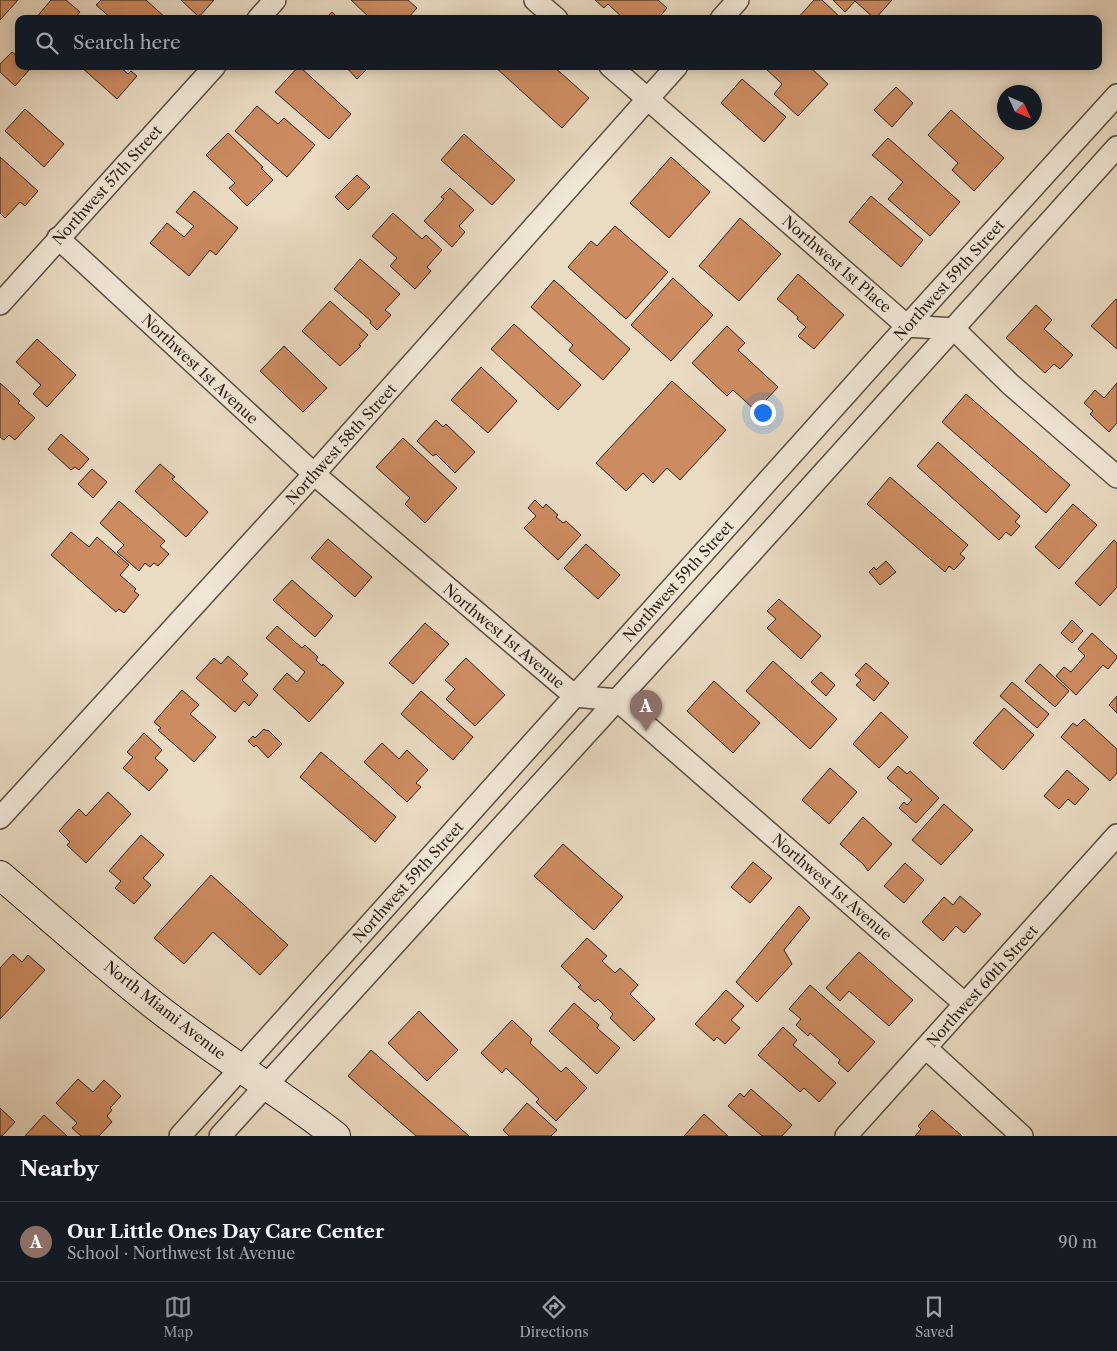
<!DOCTYPE html>
<html lang="en">
<head>
<meta charset="utf-8">
<style>
	body { margin:0; font-family:"Libre Caslon Text",serif; background:#242831; color:#f1f3f6 }
	.compass { position:absolute; left:997px; top:85px; width:45px; height:45px; border-radius:50%; background:#171b24; box-shadow:0 2px 12px #0003; rotate:134deg }
	.you { position:absolute; left:762px; top:412px; width:18px; height:18px; margin:-12px; border:4px solid #fff; border-radius:50%; background:#1a73e8; box-shadow:0 0 0 8px #1a73e833 }
	.badge { display:grid; place-items:center; width:32px; height:32px; border-radius:50%; background:#8c9099; color:#fff; font-size:16px; font-weight:700 }
	.pin { position:absolute; translate:-50% -41px; filter:drop-shadow(0 1px 2px #0008) }
	.pin::after { content:''; position:absolute; top:26px; width:18px; height:15px; background:inherit; clip-path:polygon(0 0,100% 0,50% 100%) }
	.list { margin:0; padding:0; list-style:none }
	h2 { display:flex; justify-content:space-between; align-items:center; height:65px; margin:0; padding:0 20px; font-size:21px }
	h2 small { font-size:16px; font-weight:400; color:#9ea1a6 }
	.list li { display:grid; grid-template-columns:32px 1fr auto; gap:15px; align-items:center; box-sizing:border-box; height:80px; padding:0 20px; border-top:1px solid #363941 }
	.list b { display:block; font-size:19px; white-space:nowrap }
	.list p { margin:0; font-size:16px; white-space:nowrap; color:#9ea1a6 }
	.list em { font-size:16px; font-style:normal; color:#9ea1a6 }
	.icon { flex:none; width:28px; height:28px; fill:none; stroke:currentColor; stroke-width:2; stroke-linecap:round; stroke-linejoin:round }
	.map { position:relative; flex:none; width:1117px; height:1136px; overflow:hidden }
	.search { position:absolute; background:#171b24; box-shadow:0 2px 12px #0003; left:15px; right:15px; top:15px; height:55px; display:flex; align-items:center; gap:12px; box-sizing:border-box; padding:0 18px; border-radius:10px; color:#9ea1a6; font-size:19px }
	.sheet { height:145px; background:#171b24 }
	nav { display:flex; justify-content:space-around; align-items:center; box-sizing:border-box; height:70px; border-top:1px solid #363941; background:#171b24; font-size:14px; color:#9ea1a6 }
	nav a { display:grid; justify-items:center; gap:2px }
	nav .on { color:#8c9099 }
	.map>svg:first-child { display:block }
	.building { fill:#cd8b61; stroke:#291f15 }
	.lines { fill:none; stroke-linecap:round; stroke-linejoin:round }
	.minor-casing { stroke:#594e40; stroke-width:24 }
	.secondary-casing { stroke:#291f15; stroke-width:30 }
	.minor { stroke:#f1e8d8; stroke-width:21 }
	.secondary { stroke:#f1e8d8; stroke-width:28 }
	.labels { text-anchor:middle; dominant-baseline:central; stroke-width:4; stroke-linejoin:round; paint-order:stroke }
	.street-label { font-size:15px; fill:#291f15; stroke:#f1e8d8 }
</style>
</head>
<body>
<div class="map">
<svg width="1117" height="1136" viewBox="0 0 1117 1136">
	<rect width="100%" height="100%" fill="#eadbc3"/>
	<filter id="stains"><feTurbulence type="fractalNoise" baseFrequency=".004" numOctaves="4"/><feColorMatrix values="0 0 0 0 .2 0 0 0 0 .09 0 0 0 0 .02 0 0 0 .5 -.17"/></filter>
	<radialGradient id="worn" r=".72"><stop offset=".6" stop-color="#630" stop-opacity="0"/><stop offset="1" stop-color="#630" stop-opacity=".3"/></radialGradient>
	<!-- building -->
	<path class="building" d="M0 0H18L0 20Z
		M51 0H66L80 12 74 19H35Z
		M101 0H146L167 19H112L96 5Z
		M181 0H214L199 17Z
		M351 0H408L417 8 407 19H371Z
		M595 0H658L667 8 658 19H624L608 4 604 8Z
		M814 0H822L842 19H797Z
		M833 0H892L875 19 855 1 845 12Z
		M332 12 339 19H325Z
		M12 52 19 58V66H27L30 69 15 86 0 72V64Z
		M80 66H119L128 74 131 71 137 76 117 99Z
		M299 66 351 114 329 139 275 92Z
		M345 66H370L357 79Z
		M494 66H553L589 98 562 128Z
		M763 66H809L828 84 798 116 774 94 782 84Z
		M742 79 786 117 764 142 721 103Z
		M896 87 913 103 892 127 874 110Z
		M257 106 278 124 284 118 315 145 287 177 235 131Z
		M25 109 64 144 44 167 5 131Z
		M951 110 1004 158 974 191 952 170 958 163 928 135Z
		M228 133 263 167 261 168 273 180 247 206 229 188 235 183 206 155Z
		M464 134 515 180 492 205 441 160Z
		M888 138 960 202 930 236 888 199 903 182 872 155Z
		M0 157 38 191 25 206 20 202 5 218 0 213Z
		M671 157 710 192 669 238 630 203Z
		M357 175 370 187 348 210 335 197Z
		M450 188 474 210 459 226 465 232 452 247 424 221 444 199 441 197Z
		M194 191 238 228 216 255 210 250 189 276 150 243 167 223 184 237 194 226 176 212Z
		M871 196 923 240 901 267 849 222Z
		M393 213 422 239 426 235 442 250 427 267 431 271 415 289 390 266 397 258 372 236Z
		M740 218 781 254 739 301 699 266Z
		M615 226 668 272 626 319 568 267 591 241 597 246Z
		M360 259 400 294 385 310 391 315 377 330 370 323 371 321 334 289Z
		M798 274 844 315 814 349 798 336 806 327 797 319 798 317 777 299Z
		M673 278 713 315 671 361 631 325Z
		M554 280 630 349 603 380 569 350 573 345 531 307Z
		M1116 299 1117 300V349L1091 326Z
		M330 301 368 335 359 345 361 346 340 366 302 331Z
		M1036 305 1052 320 1044 329 1073 355 1060 369 1054 364 1045 373 1006 338Z
		M514 324 581 385 558 410 491 349Z
		M727 326 745 343 738 350 778 387 756 411 733 390 727 396 692 363Z
		M37 339 76 375 47 407 33 394 41 385 16 362Z
		M284 346 327 388 303 412 260 371Z
		M481 367 517 401 488 433 451 400Z
		M672 381 726 430 680 480 667 468 653 483 643 473 626 491 596 463Z
		M0 383 20 401 18 403 35 418 15 440 9 435 4 440 0 437Z
		M1117 383V423L1109 432 1090 414 1093 411 1084 403 1095 390 1104 398Z
		M966 394 1070 485 1046 513 942 422Z
		M436 420 443 427 446 424 475 452 455 473 436 454 433 456 417 441Z
		M61 434 89 459 79 470 75 467 71 470 48 449Z
		M403 438 457 488 425 523 405 504 410 498 376 467Z
		M938 442 1020 516 1015 522 1020 526 1011 536 1006 532 999 540 917 466Z
		M160 464 175 477 172 479 208 512 186 537 135 491Z
		M92 469 107 482 93 498 78 484Z
		M890 477 968 545 960 554 965 558 954 570 949 566 945 572 867 504Z
		M535 500 543 508 546 504 558 515 556 517 563 523 566 521 581 535 558 560 524 528 536 516 528 508Z
		M119 501 165 541 160 546 169 554 158 566 154 563 150 567 145 563 139 571 117 552 124 545 100 523Z
		M1073 504 1097 525 1059 569 1035 547Z
		M71 532 89 547 97 537 129 565 120 575 136 589 134 591 139 595 124 613 119 609 116 612 51 555Z
		M328 539 372 577 355 597 311 558Z
		M1114 540 1117 543V587L1100 606 1075 583Z
		M586 544 620 575 598 599 564 568Z
		M886 561 896 572 880 585 869 572 874 567 876 570Z
		M292 580 333 616 315 637 273 600Z
		M779 599 821 636 801 659 767 628 776 619 767 611Z
		M1072 620 1083 631 1072 643 1061 633Z
		M425 623 449 644 413 684 389 663Z
		M277 626 302 648 305 645 318 657 316 660 322 666 323 664 344 683 309 722 273 689 287 673 297 682 305 672 266 638Z
		M1092 633 1117 656V658L1108 669 1103 665 1076 695 1056 676 1064 667 1071 672 1085 656 1078 649Z
		M228 656 248 674 242 680 258 695 249 706 244 701 235 712 196 678 214 658 221 664Z
		M466 658 505 695 475 726 446 699 455 689 445 680Z
		M773 661 837 719 810 749 746 691Z
		M866 663 889 683 874 701 856 685 861 680 855 675Z
		M1040 664 1069 691 1055 707 1025 681Z
		M821 672 835 685 826 696 811 682Z
		M714 681 760 723 733 753 687 711Z
		M1012 682 1049 714 1037 728 1000 696Z
		M182 690 199 705 190 714 216 737 194 762 158 730 161 728 154 722Z
		M421 691 473 737 453 760 401 714Z
		M1117 696V713L1109 705Z
		M1004 708 1034 735 1003 770 973 743Z
		M881 712 908 737 879 768 853 744Z
		M1084 719 1117 749V773L1110 781 1061 737 1073 723 1077 726Z
		M264 729 267 731 268 730 282 744 268 758 256 745 254 747 248 741 253 736 255 738Z
		M144 733 162 750 155 758 168 770 149 791 123 768 133 757 127 752Z
		M382 743 399 759 407 750 428 770 416 783 421 787 407 802 364 762Z
		M321 752 396 817 375 842 300 777Z
		M898 766 907 774 910 771 939 798 916 823 899 808 904 802 907 805 912 800 887 778Z
		M830 768 857 792 829 824 802 800Z
		M1067 770 1089 789 1075 805 1068 799 1059 809 1044 796Z
		M108 792 131 814 86 863 67 845 70 842 59 831 79 809 86 816Z
		M944 804 973 830 941 865 912 840Z
		M863 817 892 844 868 871 863 864 840 844Z
		M141 835 164 855 143 878 151 885 134 904 115 888 121 881 109 871Z
		M563 844 623 897 594 930 534 876Z
		M753 862 772 878 750 903 731 887Z
		M905 863 924 880 904 903 884 886Z
		M211 875 288 945 260 975 213 932 184 964 154 938Z
		M960 896 981 914 964 933 956 926 943 941 922 922 944 897 953 905Z
		M799 906 810 918 784 950 792 964 757 1002 736 982Z
		M587 938 607 956 602 961 615 973 620 968 638 985 630 994 655 1019 634 1041 610 1018 613 1014 598 999 595 1002 578 987 581 985 561 966Z
		M859 952 913 1000 889 1026 849 991 840 1001 826 988Z
		M13 954 22 962 28 955 45 970 0 1019V968Z
		M810 985 875 1042 848 1072 838 1063 840 1060 810 1033 808 1036 796 1025 801 1019 789 1009Z
		M726 990 744 1006 731 1020 740 1028 725 1044 717 1037 714 1041 695 1024Z
		M574 1003 599 1025 597 1028 620 1048 597 1074 549 1031Z
		M419 1011 458 1050 427 1081 388 1043Z
		M512 1020 532 1039 530 1043 561 1072 566 1067 587 1088 556 1121 536 1102 539 1099 506 1068 502 1073 481 1053Z
		M783 1027 797 1040 793 1045 836 1083 819 1102 804 1088 800 1092 758 1055Z
		M371 1050 469 1136H416L348 1076Z
		M78 1079 93 1092 104 1080 121 1096 110 1108 112 1110 107 1116 112 1122 99 1136H81L72 1128 77 1123 56 1103Z
		M751 1089 792 1125 782 1136H762L728 1106 740 1093 744 1097Z
		M527 1103 557 1130 551 1136H509L503 1130Z
		M0 1108 15 1122 2 1136H0Z
		M932 1110 962 1136H915L921 1129 918 1126Z
		M704 1114 728 1136H684Z
		M44 1115 67 1136H25Z"/>
	<g class="lines">
		<!-- minor casing -->
		<g class="minor-casing">
			<path id="minor" d="M535 0 557 19
				M258 19 275 0
				M721 19 738 0
				M610 66 907 326 954 329 1010 384 1117 477
				M58 238 314 474 563 686 575 696 617 700 965 1004
				M0 304 215 66
				M0 818 314 474 677 66
				M926 1048 1022 1136
				M180 1136 907 326 1117 95
				M220 1136 780 521 1117 147
				M846 1136 1117 835"/>
		</g>
		<!-- secondary casing -->
		<g class="secondary-casing">
			<path id="secondary" d="M0 875C48 916 95 958 145 998 206 1048 274 1088 336 1136"/>
		</g>
		<!-- minor -->
		<use href="#minor" class="minor"/>
		<!-- secondary -->
		<use href="#secondary" class="secondary"/>
	</g>
	<g class="labels">
		<!-- street labels -->
		<g class="street-label">
			<text transform="translate(107 185) rotate(-48)">Northwest 57th Street</text>
			<text transform="translate(837 264) rotate(41)">Northwest 1st Place</text>
			<text transform="translate(949 280) rotate(-48)">Northwest 59th Street</text>
			<text transform="translate(200 369) rotate(43)">Northwest 1st Avenue</text>
			<text transform="translate(341 444) rotate(-48)">Northwest 58th Street</text>
			<text transform="translate(678 581) rotate(-48)">Northwest 59th Street</text>
			<text transform="translate(504 636) rotate(40)">Northwest 1st Avenue</text>
			<text transform="translate(408 882) rotate(-48)">Northwest 59th Street</text>
			<text transform="translate(832 887) rotate(41)">Northwest 1st Avenue</text>
			<text transform="translate(982 986) rotate(-48)">Northwest 60th Street</text>
			<text transform="translate(165 1010) rotate(38)">North Miami Avenue</text>
		</g>
	</g>
	<rect width="100%" height="100%" filter="url(#stains)"/>
	<rect width="100%" height="100%" fill="url(#worn)"/>
</svg>
<svg class="compass" viewBox="-18 -18 36 36"><path d="M0-13l5 13h-10z" fill="#e53935"/><path d="M0 13l5-13h-10z" fill="#9ea1a6"/></svg>
<div class="you"></div>
<div class="pin badge" style="left:646px;top:731px;background:#8d6e63">A</div>
<div class="search"><svg class="icon" aria-label="search" viewBox="0 0 24 24"><circle cx="10" cy="10" r="6"/><path d="M15 15l6 6"/></svg>Search here</div>
</div>
<section class="sheet">
<h2>Nearby<small></small></h2>
<ul class="list">
<li><span class="badge" style="background:#8d6e63">A</span><div><b>Our Little Ones Day Care Center</b><p>School · Northwest 1st Avenue</p></div><em>90 m</em></li>
</ul>
</section>
<nav>
<a class="on"><svg class="icon" aria-label="map" viewBox="0 0 24 24"><path d="M3 6l6-2 6 2 6-2v14l-6 2-6-2-6 2zM9 4v14M15 6v14"/></svg>Map</a>
<a><svg class="icon" aria-label="directions" viewBox="0 0 24 24"><path d="M12 3l9 9-9 9-9-9zM9 14v-3h6M13 9l2 2-2 2"/></svg>Directions</a>
<a><svg class="icon" aria-label="saved" viewBox="0 0 24 24"><path d="M7 4h10v16l-5-4-5 4z"/></svg>Saved</a>
</nav>
</body>
</html>
